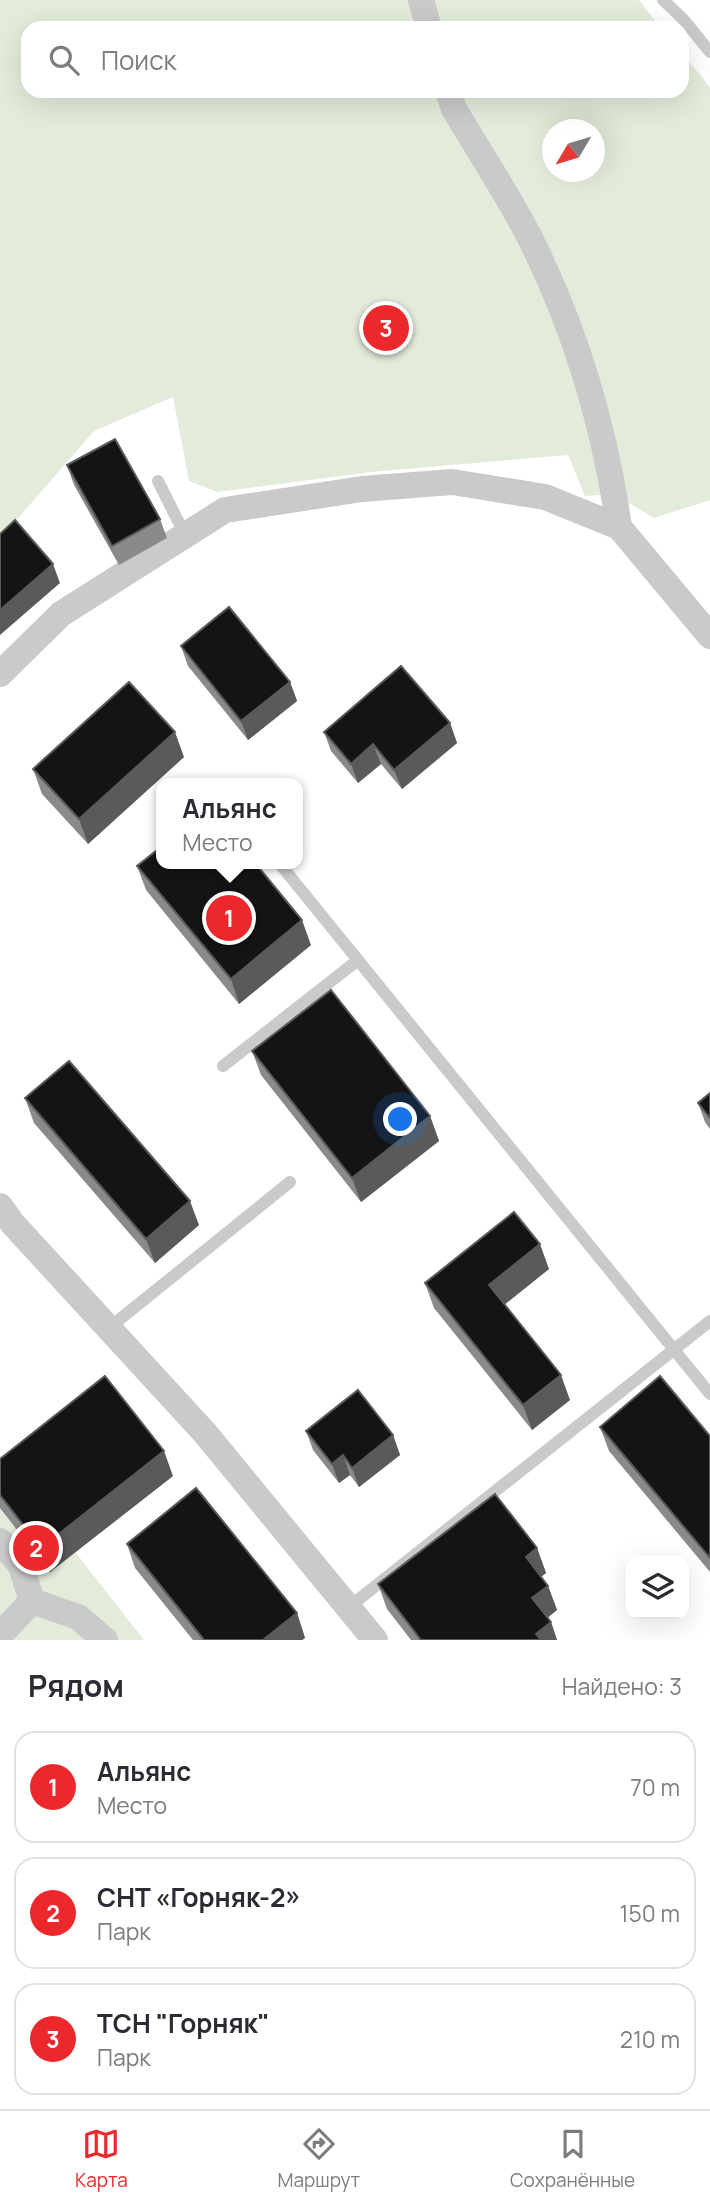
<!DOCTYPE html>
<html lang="ru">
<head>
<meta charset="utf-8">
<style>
	body { margin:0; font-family:Manrope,sans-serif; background:#f7f7f7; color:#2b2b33 }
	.controls { position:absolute; right:21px; bottom:21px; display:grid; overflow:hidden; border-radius:14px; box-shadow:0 7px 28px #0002 }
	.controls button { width:63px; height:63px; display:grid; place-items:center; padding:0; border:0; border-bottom:2px solid #e1e1e2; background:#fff; color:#2b2b33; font:35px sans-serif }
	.compass { position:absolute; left:542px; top:119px; width:63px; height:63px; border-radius:50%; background:#fff; box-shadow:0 7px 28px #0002; rotate:232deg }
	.you { position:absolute; left:401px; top:1120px; width:24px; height:24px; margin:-18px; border:5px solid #fff; border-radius:50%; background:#1a73e8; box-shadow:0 0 0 10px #1a73e833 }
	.badge { display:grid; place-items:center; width:46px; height:46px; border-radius:50%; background:#ec282c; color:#fff; font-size:23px; font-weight:700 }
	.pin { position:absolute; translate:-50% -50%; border:4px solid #fff; box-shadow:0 2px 7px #0006 }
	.popup { position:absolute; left:156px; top:778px; width:147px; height:91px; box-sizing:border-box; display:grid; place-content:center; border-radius:14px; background:#fff; filter:drop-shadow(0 2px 5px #0005); font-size:23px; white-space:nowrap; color:#7c7c81 }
	.popup b { font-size:26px; color:#2b2b33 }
	.popup::after { content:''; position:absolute; left:50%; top:100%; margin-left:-14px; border:14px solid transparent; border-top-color:#fff }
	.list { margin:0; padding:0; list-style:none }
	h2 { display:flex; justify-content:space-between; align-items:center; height:91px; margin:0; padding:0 28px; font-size:30px }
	h2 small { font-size:23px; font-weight:400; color:#7c7c81 }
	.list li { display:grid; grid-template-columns:46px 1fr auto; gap:21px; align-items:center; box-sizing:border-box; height:112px; margin:0 14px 14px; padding:0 14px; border:2px solid #e1e1e2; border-radius:21px }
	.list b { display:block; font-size:26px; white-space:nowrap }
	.list p { margin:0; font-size:23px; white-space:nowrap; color:#7c7c81 }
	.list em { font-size:23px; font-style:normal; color:#7c7c81 }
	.icon { flex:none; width:38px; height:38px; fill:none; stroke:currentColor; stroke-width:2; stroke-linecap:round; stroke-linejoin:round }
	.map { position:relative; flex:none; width:710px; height:1640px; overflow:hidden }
	.search { position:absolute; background:#fff; box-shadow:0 7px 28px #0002; left:21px; right:21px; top:21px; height:77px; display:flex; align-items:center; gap:18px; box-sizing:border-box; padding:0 24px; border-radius:21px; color:#7c7c81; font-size:26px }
	.sheet { height:469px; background:#fff }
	nav { display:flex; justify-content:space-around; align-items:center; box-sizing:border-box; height:98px; border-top:2px solid #e1e1e2; background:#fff; font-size:19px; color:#7c7c81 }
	nav a { display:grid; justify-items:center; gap:4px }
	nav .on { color:#ec282c }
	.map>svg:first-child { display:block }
	.green { fill:#e3ecda; fill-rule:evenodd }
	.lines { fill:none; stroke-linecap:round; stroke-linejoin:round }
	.lane { stroke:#cacaca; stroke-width:12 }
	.street { stroke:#cacaca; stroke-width:26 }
	.wall { fill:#8a8a8a }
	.shaded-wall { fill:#5a5a5a }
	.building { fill:#141414; stroke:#5a5a5a; stroke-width:2 }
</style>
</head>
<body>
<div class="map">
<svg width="710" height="1640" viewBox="0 0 710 1640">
	<rect width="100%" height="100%" fill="#fff"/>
	<!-- green -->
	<path class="green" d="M0 0H639L661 28H28V91H682V53L710 87V500L654 518 614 494 585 496 568 455 371 472 217 492 189 481 173 397 94 431 0 539ZM552 130H594V172H552Z
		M0 1456 144 1640H0Z"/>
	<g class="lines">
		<!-- lane -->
		<path class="lane" d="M663 0 684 20 710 52
			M158 481 185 535
			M280 864 710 1394
			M223 1066 358 960
			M109 1328 290 1182
			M349 1607 710 1321"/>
		<!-- street -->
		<path class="street" d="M421 0 429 28
			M448 91 454 109C480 153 509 196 532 242 576 331 605 429 619 527
			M0 674 61 614 225 510 362 489 452 482 545 497 619 527 710 636
			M0 1206 13 1224 205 1433 375 1640
			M0 1541 21 1566 32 1601
			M32 1601 78 1617 105 1640
			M0 1635 32 1601"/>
	</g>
	<!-- wall -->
	<path class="wall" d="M67 465 160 519 167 538 119 565 74 485Z
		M181 646 290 682 297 701 248 740 188 666Z
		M450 723 457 743 402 789 381 764 358 783 331 751 324 732Z
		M184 757 88 844 42 794 33 769Z
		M137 866 311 945 239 1004 146 890Z
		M252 1051 430 1116 439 1141 361 1202 261 1075Z
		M710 1093V1129L705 1122 698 1103Z
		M25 1098 199 1225 155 1263 34 1123Z
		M549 1269 504 1304 570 1400 532 1430 434 1308 425 1283Z
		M600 1427 710 1436V1572L609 1451Z
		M306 1431 393 1435 400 1455 359 1487 350 1475 339 1483 313 1450Z
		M0 1459 173 1476 50 1572 0 1508Z
		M127 1544 297 1613 305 1638 302 1640H193L135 1568Z
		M537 1548 546 1573 541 1577 548 1586 557 1610 547 1618 551 1622 557 1640H411L387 1609 378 1584Z"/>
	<!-- shaded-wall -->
	<path class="shaded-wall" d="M53 564 60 583 0 635V610Z
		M290 682 297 701 248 740 241 721Z
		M450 723 457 743 402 789 394 770Z
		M175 732 184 757 88 844 79 819Z
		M373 744 381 764 358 783 351 764Z
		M302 920 311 945 239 1004 231 979Z
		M430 1116 439 1141 361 1202 352 1178Z
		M190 1201 199 1225 155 1263 146 1239Z
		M540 1244 549 1269 498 1310 489 1285Z
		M561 1375 570 1400 532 1430 523 1405Z
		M393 1435 400 1455 359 1487 352 1468Z
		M164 1451 173 1476 50 1572 41 1548Z
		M343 1455 350 1475 339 1483 332 1464Z
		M537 1548 546 1573 535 1581 526 1557Z
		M548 1586 557 1610 541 1623 532 1598Z
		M297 1613 305 1638 302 1640H263Z
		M551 1622 557 1640H539L536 1634Z"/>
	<!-- building -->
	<path class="building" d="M115 439 160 519 112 546 67 465Z
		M15 520 53 564 0 610V534Z
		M229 607 290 682 241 721 181 646Z
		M401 666 450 723 394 770 373 744 351 764 324 732Z
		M129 682 175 732 79 819 33 769Z
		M161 847V864H256L302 920 231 979 137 866Z
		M331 990 430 1116 352 1178 252 1051Z
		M69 1061 190 1201 146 1239 25 1098Z
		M710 1093V1118L698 1103Z
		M514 1212 540 1244 489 1285 561 1375 523 1405 425 1283Z
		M105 1376 164 1451 41 1548 0 1495V1459Z
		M660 1376 710 1436V1558L600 1427Z
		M358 1390 393 1435 352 1468 343 1455 332 1464 306 1431Z
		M196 1488 297 1613 263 1640H204L127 1544Z
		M495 1494 537 1548 526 1557 548 1586 532 1598 551 1622 536 1634 541 1640H421L378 1584Z"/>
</svg>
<div class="controls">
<button><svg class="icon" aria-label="layers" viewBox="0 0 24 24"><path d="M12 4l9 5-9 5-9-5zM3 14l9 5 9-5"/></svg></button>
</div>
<svg class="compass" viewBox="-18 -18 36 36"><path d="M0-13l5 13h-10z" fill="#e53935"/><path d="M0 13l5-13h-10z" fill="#7c7c81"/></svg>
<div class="you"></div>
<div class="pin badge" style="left:229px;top:918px">1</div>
<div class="popup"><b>Альянс</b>Место</div>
<div class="pin badge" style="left:36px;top:1548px">2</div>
<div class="pin badge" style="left:386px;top:328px">3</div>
<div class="search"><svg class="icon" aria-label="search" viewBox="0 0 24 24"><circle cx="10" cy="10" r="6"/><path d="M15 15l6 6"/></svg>Поиск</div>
</div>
<section class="sheet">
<h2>Рядом<small>Найдено: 3</small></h2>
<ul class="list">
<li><span class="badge">1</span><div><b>Альянс</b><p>Место</p></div><em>70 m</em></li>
<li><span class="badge">2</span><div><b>СНТ «Горняк-2»</b><p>Парк</p></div><em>150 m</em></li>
<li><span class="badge">3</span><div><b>ТСН &quot;Горняк&quot;</b><p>Парк</p></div><em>210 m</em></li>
</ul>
</section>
<nav>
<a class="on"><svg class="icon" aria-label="map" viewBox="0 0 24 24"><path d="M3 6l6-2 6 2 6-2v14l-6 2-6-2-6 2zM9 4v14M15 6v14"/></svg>Карта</a>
<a><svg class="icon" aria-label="directions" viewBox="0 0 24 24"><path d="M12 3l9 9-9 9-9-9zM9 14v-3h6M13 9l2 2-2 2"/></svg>Маршрут</a>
<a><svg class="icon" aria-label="saved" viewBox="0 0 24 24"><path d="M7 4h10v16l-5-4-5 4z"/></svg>Сохранённые</a>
</nav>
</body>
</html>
